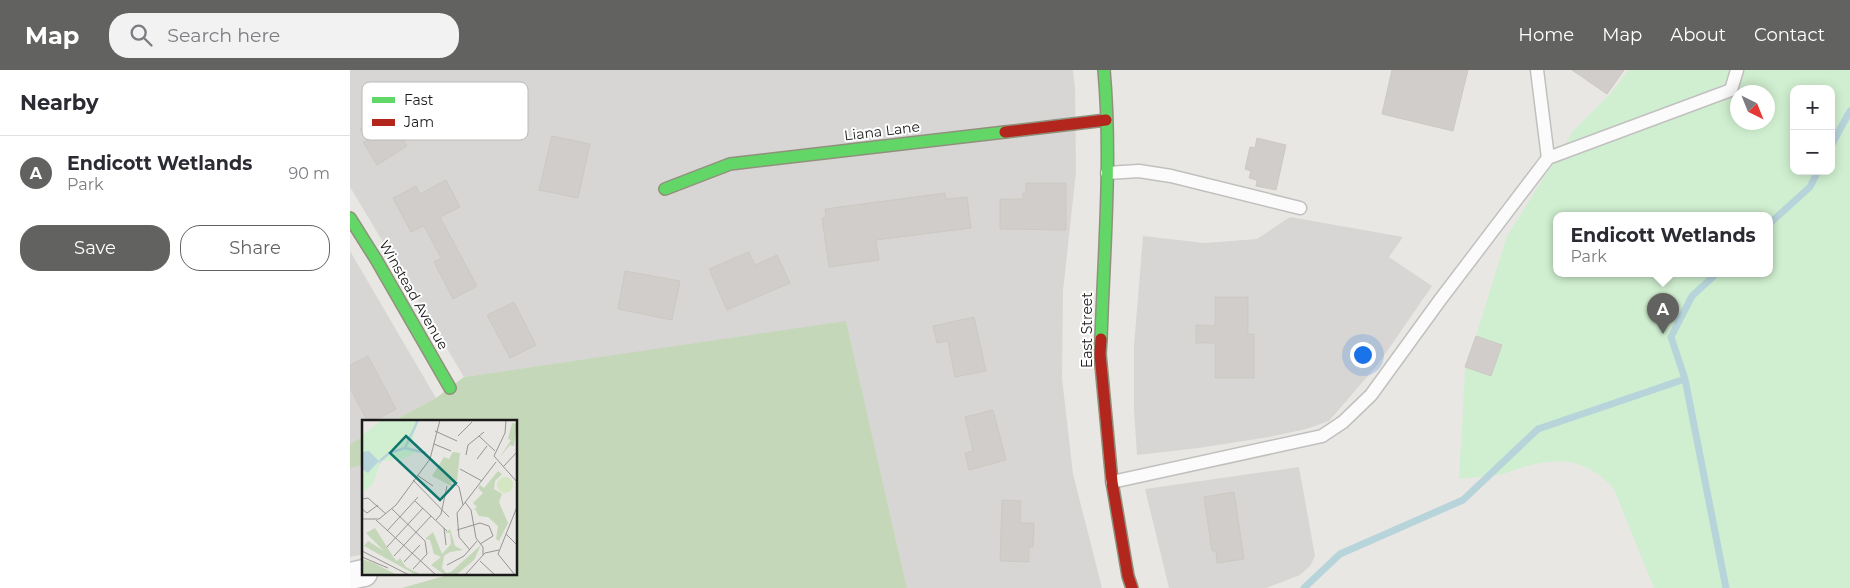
<!DOCTYPE html>
<html lang="en">
<head>
<meta charset="utf-8">
<style>
	body { margin:0; font-family:Montserrat,sans-serif; background:#f2f2f3; color:#2b2b33 }
	.controls { position:absolute; right:15px; top:15px; display:grid; overflow:hidden; border-radius:10px; box-shadow:0 2px 12px #0003 }
	.controls button { width:45px; height:45px; display:grid; place-items:center; padding:0; border:0; border-bottom:1px solid #e1e1e2; background:#fff; color:#2b2b33; font:25px sans-serif }
	.compass { position:absolute; left:1380px; top:15px; width:45px; height:45px; border-radius:50%; background:#fff; box-shadow:0 2px 12px #0003; rotate:137deg }
	.you { position:absolute; left:1012px; top:284px; width:18px; height:18px; margin:-12px; border:4px solid #fff; border-radius:50%; background:#1a73e8; box-shadow:0 0 0 8px #1a73e833 }
	.badge { display:grid; place-items:center; width:32px; height:32px; border-radius:50%; background:#626260; color:#fff; font-size:16px; font-weight:700 }
	.pin { position:absolute; translate:-50% -41px; filter:drop-shadow(0 1px 2px #0008) }
	.pin::after { content:''; position:absolute; top:26px; width:18px; height:15px; background:inherit; clip-path:polygon(0 0,100% 0,50% 100%) }
	.popup { position:absolute; left:1203px; top:142px; width:220px; height:65px; box-sizing:border-box; display:grid; place-content:center; border-radius:10px; background:#fff; filter:drop-shadow(0 1px 4px #0005); font-size:16px; white-space:nowrap; color:#7c7c81 }
	.popup b { font-size:19px; color:#2b2b33 }
	.popup::after { content:''; position:absolute; left:50%; top:100%; margin-left:-10px; border:10px solid transparent; border-top-color:#fff }
	.list { margin:0; padding:0; list-style:none }
	h2 { display:flex; justify-content:space-between; align-items:center; height:65px; margin:0; padding:0 20px; font-size:21px }
	h2 small { font-size:16px; font-weight:400; color:#7c7c81 }
	.list li { display:grid; grid-template-columns:32px 1fr auto; gap:15px; align-items:center; box-sizing:border-box; height:75px; padding:0 20px; border-top:1px solid #e1e1e2 }
	.list b { display:block; font-size:19px; white-space:nowrap }
	.list p { margin:0; font-size:16px; white-space:nowrap; color:#7c7c81 }
	.list em { font-size:16px; font-style:normal; color:#7c7c81 }
	.actions { display:flex; gap:10px; padding:15px 20px }
	.actions a { flex:1; padding:11px 0; border:1px solid #626260; border-radius:20px; text-align:center; font-size:18px; color:#626260 }
	.actions .main { background:#626260; color:#fff }
	.icon { flex:none; width:28px; height:28px; fill:none; stroke:currentColor; stroke-width:2; stroke-linecap:round; stroke-linejoin:round }
	.map { position:relative; flex:none; width:1500px; height:518px; overflow:hidden }
	header { display:flex; align-items:center; gap:30px; box-sizing:border-box; height:70px; padding:0 25px; background:#626260; color:#fff }
	header strong { font-size:24px }
	nav { display:flex; gap:28px; margin-inline-start:auto; font-size:18px }
	.search { width:350px; height:45px; background:#f2f2f3; display:flex; align-items:center; gap:12px; box-sizing:border-box; padding:0 18px; border-radius:20px; color:#7c7c81; font-size:19px }
	main { display:flex }
	aside { flex:1; background:#fff }
	.map>svg:first-child { display:block }
	.residential { fill:#d8d6d4 }
	.forest { fill:#c4d7b9 }
	.park { fill:#d0efd0; fill-rule:evenodd }
	.lines { fill:none; stroke-linecap:round; stroke-linejoin:round }
	.stream { stroke:#b7d4db; stroke-width:7 }
	.building { fill:#d0cdca; stroke:#ccc9c4 }
	.lane-casing { stroke:#c1c0bf; stroke-width:15 }
	.street-casing { stroke:#c1c0bf; stroke-width:29 }
	.fast-casing { stroke:#90917d; stroke-width:14 }
	.jam-casing { stroke:#90917d; stroke-width:14 }
	.lane { stroke:#fcfbfb; stroke-width:12 }
	.street { stroke:#fcfbfb; stroke-width:26 }
	.fast { stroke:#63d668; stroke-width:11 }
	.jam { stroke:#b3261e; stroke-width:11 }
	.labels { text-anchor:middle; dominant-baseline:central; stroke-width:4; stroke-linejoin:round; paint-order:stroke }
	.street-label { font-size:14px; fill:#1a1a1a; stroke:#fff }
	.inset-river { fill:none; stroke:#b7d4db; stroke-width:2.5 }
	.inset-road { fill:none; stroke:#969593; stroke-width:1 }
	.view { fill:#0f766e; fill-opacity:0.15; stroke:#0f766e; stroke-width:2.5 }
	.inset-edge { fill:none; stroke:#1a1a1a; stroke-width:2.5 }
	.key { fill:#fff; stroke:#bababa; stroke-width:1 }
	.key-label { font-size:14px; fill:#1a1a1a }
</style>
</head>
<body>
<header>
<strong>Map</strong>
<div class="search"><svg class="icon" aria-label="search" viewBox="0 0 24 24"><circle cx="10" cy="10" r="6"/><path d="M15 15l6 6"/></svg>Search here</div>
<nav><a>Home</a><a>Map</a><a>About</a><a>Contact</a></nav>
</header>
<main>
<aside>
<h2>Nearby<small></small></h2>
<ul class="list">
<li><span class="badge">A</span><div><b>Endicott Wetlands</b><p>Park</p></div><em>90 m</em></li>
</ul>
<div class="actions"><a class="main">Save</a><a>Share</a></div>
</aside>
<div class="map">
<svg width="1500" height="518" viewBox="0 0 1500 518">
	<rect width="100%" height="100%" fill="#e9e7e3"/>
	<!-- residential -->
	<path class="residential" d="M0 0H723L725 18 726 102 713 221 712 308 723 404 752 518H557L496 252 114 307 0 117Z
		M940 147 1053 167 1039 187 1082 216 1029 293 979 351 956 359 919 367 849 378 787 385 784 340V276L793 166 855 173 907 169Z
		M0 181 86 328 41 352H14V366L0 374Z
		M14 395V484L0 487V398Z
		M949 397 965 486 960 496 950 505 916 518H819L795 419Z"/>
	<!-- forest -->
	<path class="forest" d="M496 251 557 518H52L101 504H166V352H41L86 328 114 307Z
		M14 366V395L0 398V374Z"/>
	<!-- park -->
	<path class="park" d="M1279 0H1500V518H1304L1264 419C1232 384 1201 387 1159 402 1144 407 1125 407 1109 409L1115 301 1157 166 1224 60 1260 24ZM1444 19H1481V101H1444ZM1388 22H1418V52H1388ZM1207 145H1419V203H1207Z"/>
	<g class="lines">
		<!-- stream -->
		<path class="stream" d="M1481 76 1500 41
			M1419 154 1460 117 1468 101
			M1335 309 1321 267 1342 226 1367 203
			M954 518 990 484 1113 430 1188 359 1335 309 1376 518"/>
	</g>
	<!-- building -->
	<path class="building" d="M1042 0H1118L1103 61 1032 44Z
		M1222 0H1274L1257 24Z
		M35 43 57 76 27 95 13 72 17 70 10 59Z
		M202 66 240 74 228 128 189 120Z
		M907 68 936 75 926 120 906 116 907 110 899 108 901 101 895 99 900 77 905 78Z
		M96 110 110 137 90 147 127 216 103 229 84 192 91 188 74 156 61 162 43 128 66 116 70 124Z
		M676 113H716V160L650 159V129H673V123H676Z
		M595 123 596 129 617 127 621 158 526 170 529 190 479 197 472 148H476L475 139Z
		M399 182 405 195 427 185 440 213 377 240 359 199Z
		M275 201 330 211 322 250 268 239Z
		M865 227H898V264H904V308H865V273H846V255L865 256Z
		M164 232 186 275 160 288 137 245Z
		M624 247 636 301 605 307 598 271 587 273 583 256Z
		M1126 266 1152 275 1141 306 1115 297Z
		M18 286 46 339 22 352H18L0 318V295Z
		M643 340 656 390 619 400 615 383 623 381 615 347Z
		M884 422 894 489 867 493 866 481H862L854 427Z
		M652 430 671 431 670 453H684L683 477H679V492L650 491Z"/>
	<g class="lines">
		<!-- lane casing -->
		<g class="lane-casing">
			<path id="lane" d="M1187 0 1198 88
				M757 103 789 101 821 106 950 138
				M762 412 972 366 993 352 1021 325 1090 230 1198 88 1381 20 1387 0"/>
		</g>
		<!-- street casing -->
		<g class="street-casing">
			<path id="street" d="M0 506 14 503"/>
		</g>
		<!-- fast casing -->
		<g class="fast-casing">
			<path id="fast" d="M315 119 380 94 655 62
				M0 148 27 191 100 318
				M751 269C754 180 762 89 754 0"/>
		</g>
		<!-- jam casing -->
		<g class="jam-casing">
			<path id="jam" d="M655 62 756 50
				M751 269 750 284 762 412 778 506 782 518"/>
		</g>
		<!-- lane -->
		<use href="#lane" class="lane"/>
		<!-- street -->
		<use href="#street" class="street"/>
		<!-- fast -->
		<use href="#fast" class="fast"/>
		<!-- jam -->
		<use href="#jam" class="jam"/>
	</g>
	<g class="labels">
		<!-- street labels -->
		<g class="street-label">
			<text transform="translate(532 61) rotate(-7)">Liana Lane</text>
			<text transform="translate(64 225) rotate(60)">Winstead Avenue</text>
			<text transform="translate(737 260) rotate(-90)">East Street</text>
		</g>
	</g>
	<!-- overview -->
	<g transform="translate(12 350)">
		<rect width="155" height="155" fill="#e9e7e3"/>
		<path d="M135 65a8 8 0 1 1 16 0a8 8 0 1 1-16 0Z" fill="#d5e6c2"/>
		<path d="M150 3 155 4 152 26 148 25 138 37 149 20 146 19ZM91 32 98 33 95 61 88 62 93 68 70 56 82 37 87 39ZM136 51 140 54 133 61 132 69 140 74 137 82 146 103 137 121 134 119 136 106 126 97 117 96 113 89 110 90 115 87 111 83 121 73 116 68 118 65 122 68ZM13 108 32 138 35 141 38 138 44 147 60 155H54L2 126 6 121 22 131 4 113ZM88 109 93 126 101 130 88 132 82 136 80 148 84 153 89 152 119 125 112 140 94 155H83L69 145 79 137 72 134 68 120 63 119 71 112 80 134 89 124 88 113H83ZM0 139 12 143 35 155H3L0 152Z" fill="#c4d7b9"/>
		<path d="M20 0H56L49 27 54 32 42 39 19 41 11 64 2 71 0 15Z" fill="#d0efd0"/>
		<path d="M7 31 20 44 16 42 6 53 0 49V32Z" fill="#b7d4db"/>
		<path class="inset-river" d="M56 0 43 28 64 33M18 41 27 33 43 28"/>
		<path class="inset-road" d="M144 0 143 13 132 36 155 62M73 11 95 21M96 16 110 2M117 16 133 31M72 24 89 31M104 35 106 25 122 12M115 39 125 26M141 47 155 32M98 49 120 61M55 55 71 66M51 60 87 97M90 61 97 67 101 85M0 79 6 78 24 94M53 81 85 111M103 82 109 90 114 118 121 127V135M0 89 5 93 16 85M30 89 63 121 65 134 51 149M0 99H17L34 85 68 39 78 0M14 100 74 155M74 100 79 94 85 66M82 108 84 125M95 110 118 103 127 106 131 116 118 124M25 111 56 77M144 114 155 125M25 127 61 88M108 130 97 117 95 93 134 42M0 131 47 155M32 136 69 96M0 137 26 148M118 141 133 155M42 142 58 125M85 145 102 136 115 121M103 155 123 133 137 130M153 155 136 134 155 87"/>
		<path class="view" d="M44 16 94 63 78 80 28 33Z"/>
		<rect width="155" height="155" class="inset-edge"/>
	</g>
	<!-- legend -->
	<rect x="12" y="12" width="166" height="58" rx="8" class="key"/>
	<rect x="22" y="27" width="23" height="6" fill="#63d668"/>
	<rect x="22" y="49" width="23" height="7" fill="#b3261e"/>
	<g class="key-label">
		<text x="54" y="35">Fast</text>
		<text x="54" y="57">Jam</text>
	</g>
</svg>
<div class="controls">
<button>+</button>
<button>−</button>
</div>
<svg class="compass" viewBox="-18 -18 36 36"><path d="M0-13l5 13h-10z" fill="#e53935"/><path d="M0 13l5-13h-10z" fill="#7c7c81"/></svg>
<div class="you"></div>
<div class="pin badge" style="left:1313px;top:264px">A</div>
<div class="popup"><b>Endicott Wetlands</b>Park</div>
</div>
</main>
</body>
</html>
